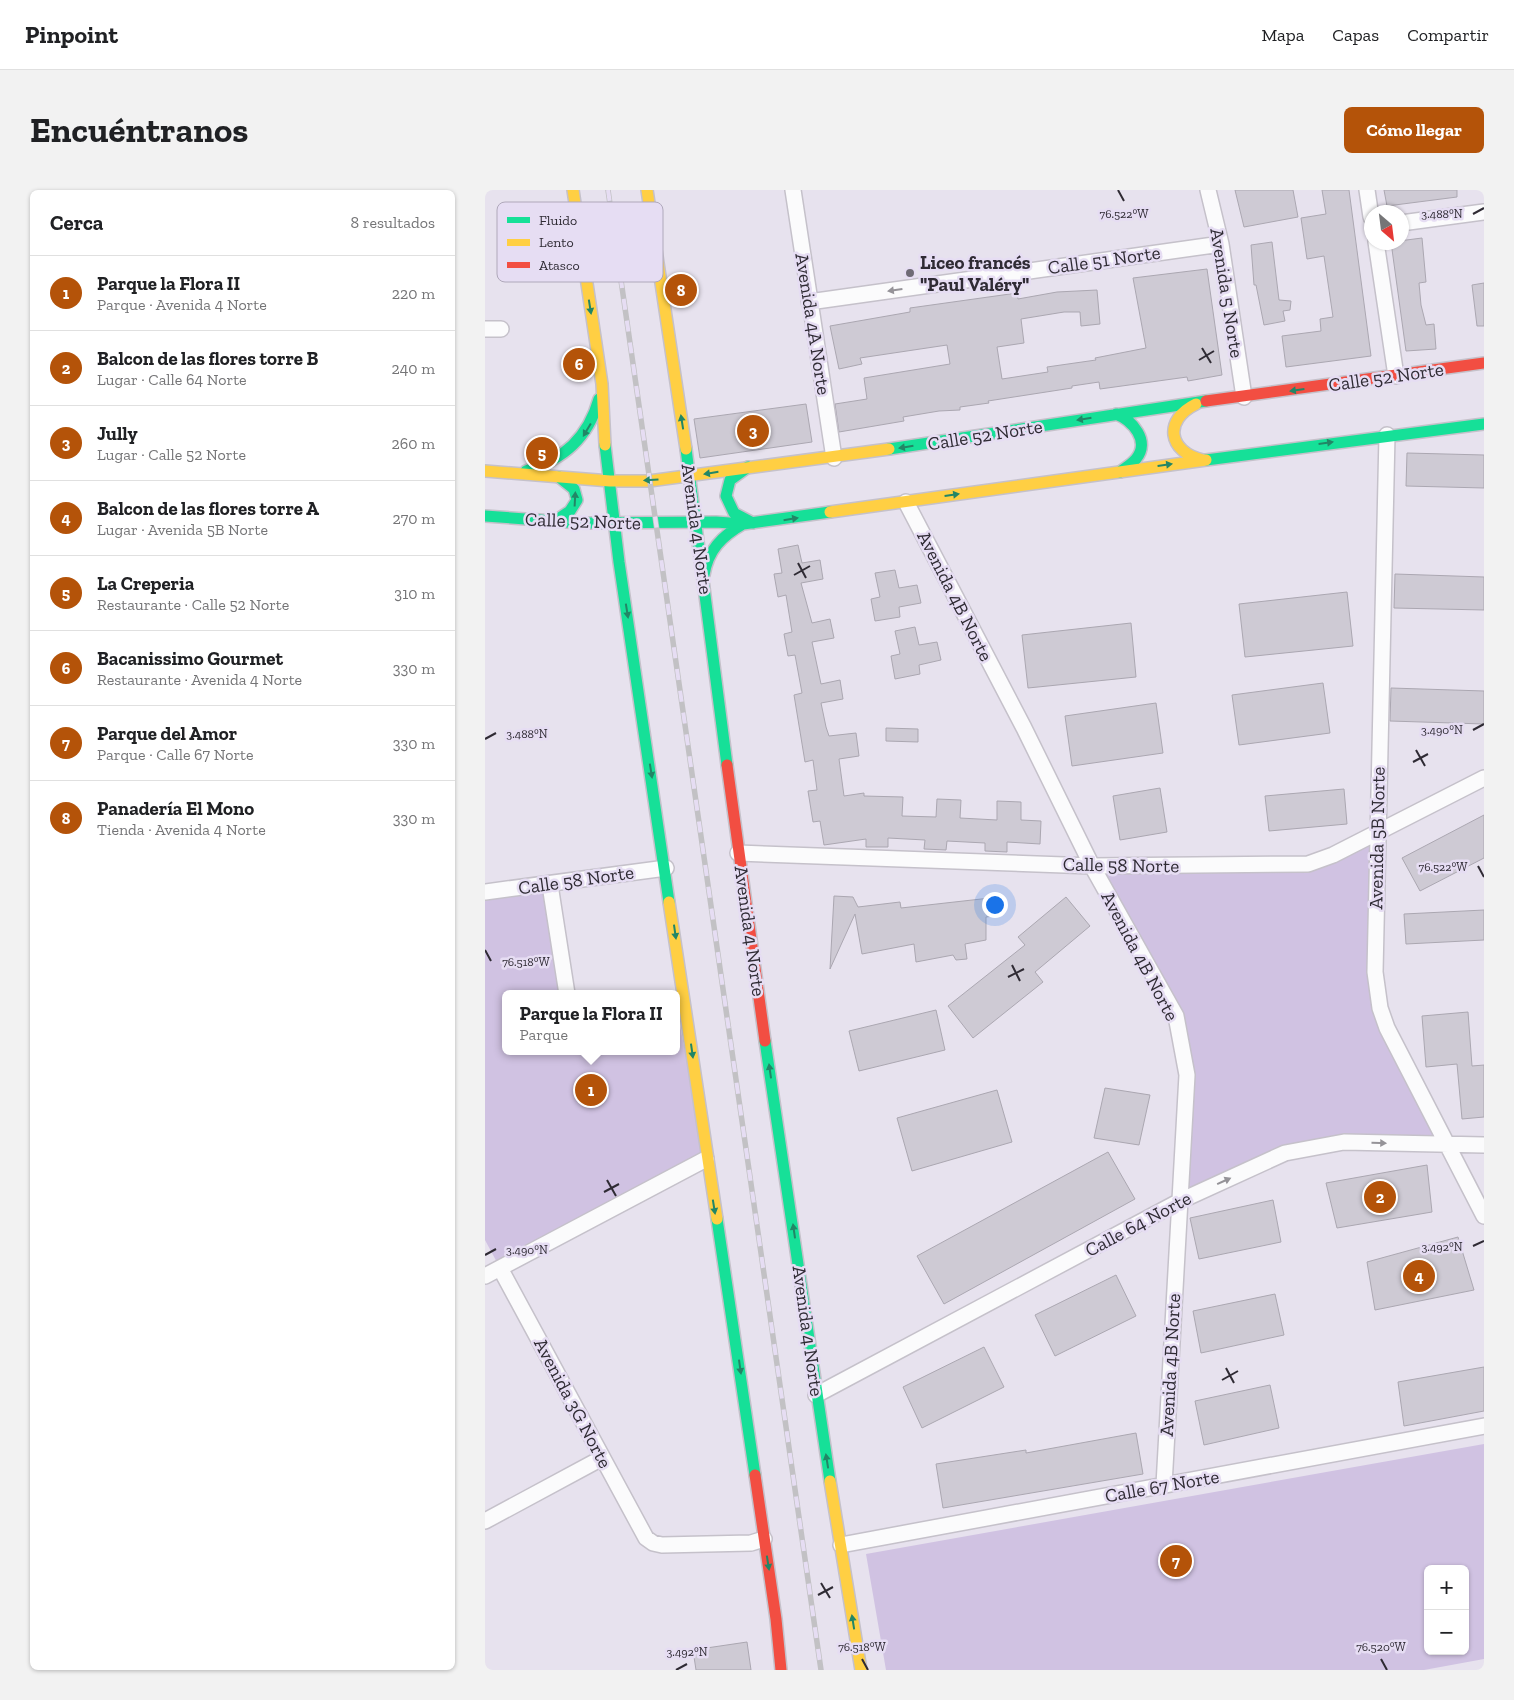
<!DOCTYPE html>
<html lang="es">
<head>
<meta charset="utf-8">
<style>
	body { margin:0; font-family:"Zilla Slab",serif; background:#f2f2f2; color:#202124 }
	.controls { position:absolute; right:15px; bottom:15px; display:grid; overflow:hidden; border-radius:8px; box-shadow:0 1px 4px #0004 }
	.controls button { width:45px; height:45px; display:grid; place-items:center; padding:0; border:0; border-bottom:1px solid #e0e0e0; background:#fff; color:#202124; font:25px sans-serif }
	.compass { position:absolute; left:879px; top:15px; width:45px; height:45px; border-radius:50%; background:#fff; box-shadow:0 1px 4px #0004; rotate:152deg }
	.you { position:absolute; left:509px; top:714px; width:18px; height:18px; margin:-12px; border:4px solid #fff; border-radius:50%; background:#1a73e8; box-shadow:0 0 0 8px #1a73e833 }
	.badge { display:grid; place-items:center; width:32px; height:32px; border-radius:50%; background:#b45309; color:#fff; font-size:16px; font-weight:700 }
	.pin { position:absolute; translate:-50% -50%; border:2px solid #fff; box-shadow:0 1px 5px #0006 }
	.popup { position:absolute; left:17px; top:800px; width:178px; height:65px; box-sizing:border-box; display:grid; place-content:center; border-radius:8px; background:#fff; filter:drop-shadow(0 1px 4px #0005); font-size:16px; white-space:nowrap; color:#757577 }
	.popup b { font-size:19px; color:#202124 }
	.popup::after { content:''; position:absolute; left:50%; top:100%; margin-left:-10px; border:10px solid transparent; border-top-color:#fff }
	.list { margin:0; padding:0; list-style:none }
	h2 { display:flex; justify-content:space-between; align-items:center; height:65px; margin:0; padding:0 20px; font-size:21px }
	h2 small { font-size:16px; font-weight:400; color:#757577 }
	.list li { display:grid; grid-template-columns:32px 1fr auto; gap:15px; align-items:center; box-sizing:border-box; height:75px; padding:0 20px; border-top:1px solid #e0e0e0 }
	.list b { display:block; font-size:19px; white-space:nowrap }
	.list p { margin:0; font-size:16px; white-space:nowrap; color:#757577 }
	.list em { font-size:16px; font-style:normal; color:#757577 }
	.map { position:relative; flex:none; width:999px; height:1480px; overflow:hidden; border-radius:8px }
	header { display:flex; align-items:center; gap:30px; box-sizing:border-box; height:70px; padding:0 25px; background:#fff; border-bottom:1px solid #e0e0e0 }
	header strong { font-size:24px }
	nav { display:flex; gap:28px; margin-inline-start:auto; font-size:18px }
	.intro { display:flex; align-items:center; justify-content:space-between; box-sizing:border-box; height:120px; padding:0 30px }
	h1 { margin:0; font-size:35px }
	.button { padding:12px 22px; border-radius:8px; background:#b45309; color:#fff; font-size:18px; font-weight:700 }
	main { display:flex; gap:30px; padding:0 30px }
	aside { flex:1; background:#fff; border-radius:8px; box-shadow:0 1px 4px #0004 }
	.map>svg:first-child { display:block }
	.green { fill:#d0c2e2; fill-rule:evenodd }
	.building { fill:#cecad4; stroke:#aba7b1 }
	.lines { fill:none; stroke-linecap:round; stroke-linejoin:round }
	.street-casing { stroke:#c5c1ca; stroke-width:18 }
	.fast-casing { stroke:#c5c1ca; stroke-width:14 }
	.slow-casing { stroke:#c5c1ca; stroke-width:14 }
	.jam-casing { stroke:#c5c1ca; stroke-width:14 }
	.street { stroke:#fbfbfc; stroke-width:15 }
	.fast { stroke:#16e098; stroke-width:11 }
	.slow { stroke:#ffcf43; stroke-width:11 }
	.jam { stroke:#f24e42; stroke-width:11 }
	.rail-casing { stroke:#c2c1c4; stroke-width:5.5 }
	.rail { stroke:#e6ddf3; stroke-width:4; stroke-dasharray:11; stroke-linecap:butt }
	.oneway { fill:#959398 }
	.oneway2 { fill:#228666 }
	.ticks { fill:none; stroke:#2f2b34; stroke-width:2 }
	.poi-dot { fill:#6f6b75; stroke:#e6ddf3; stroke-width:2 }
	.labels { text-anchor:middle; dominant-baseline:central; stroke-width:5; stroke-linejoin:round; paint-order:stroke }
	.street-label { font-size:19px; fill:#2f2b34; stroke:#e6ddf3 }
	.poi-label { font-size:19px; font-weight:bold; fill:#2f2b34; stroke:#e6ddf3; text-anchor:start }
	.key { fill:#e6ddf3; stroke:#afa8ba; stroke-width:1 }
	.key-label { font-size:14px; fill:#2f2b34 }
	.ticks-label { font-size:12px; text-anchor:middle; fill:#2f2b34; stroke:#e6ddf3; stroke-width:5; stroke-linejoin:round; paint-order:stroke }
</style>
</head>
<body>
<header>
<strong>Pinpoint</strong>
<nav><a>Mapa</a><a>Capas</a><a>Compartir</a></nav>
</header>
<div class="intro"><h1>Encuéntranos</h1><a class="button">Cómo llegar</a></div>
<main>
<aside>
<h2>Cerca<small>8 resultados</small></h2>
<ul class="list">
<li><span class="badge">1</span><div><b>Parque la Flora II</b><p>Parque · Avenida 4 Norte</p></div><em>220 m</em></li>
<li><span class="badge">2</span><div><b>Balcon de las flores torre B</b><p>Lugar · Calle 64 Norte</p></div><em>240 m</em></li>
<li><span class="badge">3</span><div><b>Jully</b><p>Lugar · Calle 52 Norte</p></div><em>260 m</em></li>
<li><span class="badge">4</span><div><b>Balcon de las flores torre A</b><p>Lugar · Avenida 5B Norte</p></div><em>270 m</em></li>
<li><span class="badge">5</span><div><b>La Creperia</b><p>Restaurante · Calle 52 Norte</p></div><em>310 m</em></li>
<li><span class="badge">6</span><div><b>Bacanissimo Gourmet</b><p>Restaurante · Avenida 4 Norte</p></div><em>330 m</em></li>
<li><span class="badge">7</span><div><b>Parque del Amor</b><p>Parque · Calle 67 Norte</p></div><em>330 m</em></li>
<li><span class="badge">8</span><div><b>Panadería El Mono</b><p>Tienda · Avenida 4 Norte</p></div><em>330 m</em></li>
</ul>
</aside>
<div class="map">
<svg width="999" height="1480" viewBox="0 0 999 1480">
	<rect width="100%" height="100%" fill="#e7e2ee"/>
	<!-- green -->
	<path class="green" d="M892 642 895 818 963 955 822 957 695 1011 702 885 691 826 607 676 823 674Z
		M65 695 82 804H21V861H191V815L221 969 15 1078 0 1050V702Z
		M999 1254V1469L939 1480H401L381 1364ZM943 1379H980V1461H943Z"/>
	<!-- building -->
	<path class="building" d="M750 0H808L813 27 759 37Z
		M837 0H864L886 166 801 177 797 146 836 141 835 129 848 127 839 66 822 69 816 28 841 24Z
		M899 0H972V7L902 16Z
		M937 48 941 92 934 93 936 115 941 135 949 134 951 159 921 161 906 52Z
		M787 52 794 110 806 111 805 120 798 121 800 131 779 135 771 95H769L766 55Z
		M722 79 737 185 703 191 702 187 615 199 614 192 587 196V198L503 211 504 213 475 217V220L454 221 418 227 419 231 354 242 350 214 382 209 379 188 465 174 462 155 375 168 377 174 354 179 345 136 425 122V118L532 103 533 109 572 102 612 100 615 134 596 136 595 122H579L536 129 539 153 512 157 517 189 563 182 562 177 611 170 610 168 661 158 648 88Z
		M999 93V136H992L987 95Z
		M321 214 327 252 215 268 209 229Z
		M922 263 999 265V298L921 296Z
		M313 355 317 373 335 370 338 389 316 393 327 433 345 429 349 448 327 452 336 494 355 490 358 509 336 513 341 537 344 546 371 543 374 566 354 569 359 606 379 603V606L418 607 417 626 451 627 452 609 476 610 475 628 512 630V611L536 612V630L556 631 555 654 522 652V662L500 661V653L462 651 461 660 439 659 440 650 403 648V657H381V649L339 655 335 631 328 632 323 601 332 600 328 570 320 572 309 505 317 503 310 465 303 466 299 444 307 442 301 405 293 407 289 384 297 383 293 359Z
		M410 380 414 398 432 395 436 413 414 417 415 427 390 431 386 409 395 407 390 383Z
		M910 384 999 387V420L909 418Z
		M862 402 868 456 760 467 754 414Z
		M646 433 651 487 543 498 537 445Z
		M430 437 434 455 452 452 456 470 434 475 435 484 410 489 406 466 415 464 410 441Z
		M838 493 845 543 754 555 747 505Z
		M906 498 999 501V534L905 531Z
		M671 513 678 563 587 576 580 526Z
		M401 538 433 539V552L401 551Z
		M675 598 682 642 635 650 628 606Z
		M859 599 862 634 784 641 780 606Z
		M999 625V668L935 701 917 668Z
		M349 706 368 707 373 717 415 712 416 718 514 707 516 725 501 727V750L480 754 482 769 471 770 468 765 431 772 429 754 377 764 370 724 345 779Z
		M581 707 605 736 550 782 558 792 488 848 463 816 540 755 533 747Z
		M999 720V750L921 754 919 724Z
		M451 820 460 860 374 881 364 841Z
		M983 822 987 876 999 875V927L977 929 972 874 941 877 937 826Z
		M620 898 665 905 654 955 609 948Z
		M512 900 527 952 427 981 412 928Z
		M623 962 650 1009 459 1114 432 1066Z
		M942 975 947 1022 852 1038 841 993Z
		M788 1010 796 1052 714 1069 705 1028Z
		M973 1047 989 1100 890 1120 882 1072Z
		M631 1085 651 1126 570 1166 550 1125Z
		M790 1104 799 1145 716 1163 708 1121Z
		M499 1157 519 1197 437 1238 418 1197Z
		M999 1177V1221L919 1236 913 1192Z
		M785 1195 794 1238 719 1255 710 1211Z
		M651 1243 658 1284 458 1318 451 1274 541 1260V1263Z
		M262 1452 266 1480H211L208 1460Z"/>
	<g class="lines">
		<!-- street casing -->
		<g class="street-casing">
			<path id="street" d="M308 0 349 268
				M723 0 736 54 759 207
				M882 0 886 27
				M916 33 999 22
				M891 52 911 186
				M324 112 736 54
				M0 139H16
				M902 245 890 782 895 818 902 838 999 1026
				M421 312 539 538 607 676 691 826 702 885 679 1295
				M253 663 607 676 823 674 848 665 999 588
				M65 695 82 804
				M0 702 181 678
				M15 1078 161 1348 168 1353 177 1355 266 1353 279 1349
				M0 1086 221 969
				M331 1205 695 1011 800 963 859 952 999 955
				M0 1331 117 1268
				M356 1355 999 1236"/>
		</g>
		<!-- fast casing -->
		<g class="fast-casing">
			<path id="fast" d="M631 224C647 230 666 251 651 269 647 274 640 278 635 282
				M120 255 134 372 184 712
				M201 259 242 575
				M404 259 721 211
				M721 270 999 234
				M263 277 245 290 241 306 249 323 268 333
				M41 281C79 269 103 248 114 209
				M0 326 96 333 231 332 258 334 345 322
				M70 331 85 321 92 310 89 299 74 287
				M219 385C223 360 237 346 258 334
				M280 851 345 1291
				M232 1029 270 1285"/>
		</g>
		<!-- slow casing -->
		<g class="slow-casing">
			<path id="slow" d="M88 0 117 194 120 255
				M162 0 201 259
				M711 214C678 230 683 262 718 270
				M0 281 125 291H164L404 259
				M345 322 721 270
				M184 712 232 1029
				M345 1291 376 1480"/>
		</g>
		<!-- jam casing -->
		<g class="jam-casing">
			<path id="jam" d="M721 211 999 173
				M242 575 280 851
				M270 1285 291 1429 296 1480"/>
		</g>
		<!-- street -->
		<use href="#street" class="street"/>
		<!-- fast -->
		<use href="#fast" class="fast"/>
		<!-- slow -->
		<use href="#slow" class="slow"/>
		<!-- jam -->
		<use href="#jam" class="jam"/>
		<!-- rail casing -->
		<g class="rail-casing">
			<path id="rail" d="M123 0 336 1480"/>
		</g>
		<!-- rail -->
		<use href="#rail" class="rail"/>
	</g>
	<!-- one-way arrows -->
	<defs><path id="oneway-solid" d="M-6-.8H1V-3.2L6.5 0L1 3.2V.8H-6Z" transform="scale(1.25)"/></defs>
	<g class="oneway">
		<use href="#oneway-solid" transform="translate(410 100) rotate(172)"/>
		<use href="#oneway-solid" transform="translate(894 953) rotate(1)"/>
		<use href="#oneway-solid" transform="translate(739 991) rotate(-24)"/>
	</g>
	<g class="oneway2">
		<use href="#oneway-solid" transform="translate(105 117) rotate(81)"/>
		<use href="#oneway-solid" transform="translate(812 200) rotate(172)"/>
		<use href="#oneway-solid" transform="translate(599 229) rotate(171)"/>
		<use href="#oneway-solid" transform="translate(197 232) rotate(-99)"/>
		<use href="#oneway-solid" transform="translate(102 240) rotate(121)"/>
		<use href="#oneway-solid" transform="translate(841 253) rotate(-8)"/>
		<use href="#oneway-solid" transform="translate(421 257) rotate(171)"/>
		<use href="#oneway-solid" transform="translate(680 275) rotate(-8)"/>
		<use href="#oneway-solid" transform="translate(226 283) rotate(171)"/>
		<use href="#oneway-solid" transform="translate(166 290) rotate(176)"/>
		<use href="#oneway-solid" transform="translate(467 305) rotate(-8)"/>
		<use href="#oneway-solid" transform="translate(90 309) rotate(-87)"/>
		<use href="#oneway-solid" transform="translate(306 329) rotate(-9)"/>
		<use href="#oneway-solid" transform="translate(142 421) rotate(81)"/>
		<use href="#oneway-solid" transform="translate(166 581) rotate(81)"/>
		<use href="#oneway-solid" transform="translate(190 742) rotate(82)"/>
		<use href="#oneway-solid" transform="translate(207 861) rotate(82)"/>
		<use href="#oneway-solid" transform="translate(285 881) rotate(-98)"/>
		<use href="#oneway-solid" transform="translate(229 1017) rotate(81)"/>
		<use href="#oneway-solid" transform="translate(309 1041) rotate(-98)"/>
		<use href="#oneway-solid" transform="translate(255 1177) rotate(82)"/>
		<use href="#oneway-solid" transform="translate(342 1271) rotate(-99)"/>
		<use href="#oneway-solid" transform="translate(283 1373) rotate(81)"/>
		<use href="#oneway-solid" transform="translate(368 1432) rotate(-99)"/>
	</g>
	<!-- ticks -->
	<path class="ticks" d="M633 0 639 11M988 24 999 18M717 158 726 173M714 170 729 161M313 373 321 388M309 385 325 376M988 540 999 534M0 549 11 543M931 560 940 576M928 572 943 564M993 676 999 687M0 760 6 771M527 775 535 791M523 787 539 779M122 990 131 1006M119 1002 134 994M988 1056 999 1051M0 1065 11 1059M741 1178 749 1193M737 1190 753 1181M336 1393 345 1408M333 1405 348 1397M377 1469 383 1480M896 1469 902 1480M191 1480 202 1474"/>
	<!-- markers -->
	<circle class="poi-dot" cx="425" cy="83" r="5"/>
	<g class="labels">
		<!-- street labels -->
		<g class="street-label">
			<text transform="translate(619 70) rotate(-8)">Calle 51 Norte</text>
			<text transform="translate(742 103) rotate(81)">Avenida 5 Norte</text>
			<text transform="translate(328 134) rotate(81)">Avenida 4A Norte</text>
			<text transform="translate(901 187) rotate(-8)">Calle 52 Norte</text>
			<text transform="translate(500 245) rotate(-9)">Calle 52 Norte</text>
			<text transform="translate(98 331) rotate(2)">Calle 52 Norte</text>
			<text transform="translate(212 339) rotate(82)">Avenida 4 Norte</text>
			<text transform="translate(470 406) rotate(63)">Avenida 4B Norte</text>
			<text transform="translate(892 648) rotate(-89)">Avenida 5B Norte</text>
			<text transform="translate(636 675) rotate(1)">Calle 58 Norte</text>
			<text transform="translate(91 690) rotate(-8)">Calle 58 Norte</text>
			<text transform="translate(265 741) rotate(82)">Avenida 4 Norte</text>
			<text transform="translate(655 766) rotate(62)">Avenida 4B Norte</text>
			<text transform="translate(653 1034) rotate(-28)">Calle 64 Norte</text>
			<text transform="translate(323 1141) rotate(82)">Avenida 4 Norte</text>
			<text transform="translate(685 1175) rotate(-87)">Avenida 4B Norte</text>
			<text transform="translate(88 1213) rotate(62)">Avenida 3G Norte</text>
			<text transform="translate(677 1296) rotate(-10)">Calle 67 Norte</text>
		</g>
		<!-- poi labels -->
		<g class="poi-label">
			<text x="435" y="72">Liceo francés<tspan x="435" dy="22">"Paul Valéry"</tspan></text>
		</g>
	</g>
	<!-- legend -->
	<rect x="12" y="12" width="166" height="80" rx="8" class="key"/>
	<rect x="22" y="27" width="23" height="6" fill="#16e098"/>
	<rect x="22" y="49" width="23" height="7" fill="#ffcf43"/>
	<rect x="22" y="72" width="23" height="6" fill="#f24e42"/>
	<g class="key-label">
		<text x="54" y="35">Fluido</text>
		<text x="54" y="57">Lento</text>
		<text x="54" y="80">Atasco</text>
	</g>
	<g class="ticks-label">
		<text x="639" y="28">76.522°W</text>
		<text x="957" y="28">3.488°N</text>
		<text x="957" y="544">3.490°N</text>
		<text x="42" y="548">3.488°N</text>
		<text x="958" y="681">76.522°W</text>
		<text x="41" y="776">76.518°W</text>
		<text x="957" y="1061">3.492°N</text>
		<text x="42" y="1064">3.490°N</text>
		<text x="377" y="1461">76.518°W</text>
		<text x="896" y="1461">76.520°W</text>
		<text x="202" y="1466">3.492°N</text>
	</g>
</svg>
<div class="controls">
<button>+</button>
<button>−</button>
</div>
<svg class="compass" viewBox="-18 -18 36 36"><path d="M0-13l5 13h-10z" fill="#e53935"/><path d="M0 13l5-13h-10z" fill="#757577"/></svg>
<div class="you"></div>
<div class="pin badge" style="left:106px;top:900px">1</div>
<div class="popup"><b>Parque la Flora II</b>Parque</div>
<div class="pin badge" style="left:895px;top:1007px">2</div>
<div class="pin badge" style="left:268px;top:241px">3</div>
<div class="pin badge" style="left:934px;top:1086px">4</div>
<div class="pin badge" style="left:57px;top:263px">5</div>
<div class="pin badge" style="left:94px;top:174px">6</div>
<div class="pin badge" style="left:691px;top:1371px">7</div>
<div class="pin badge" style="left:196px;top:100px">8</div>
</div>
</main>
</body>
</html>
